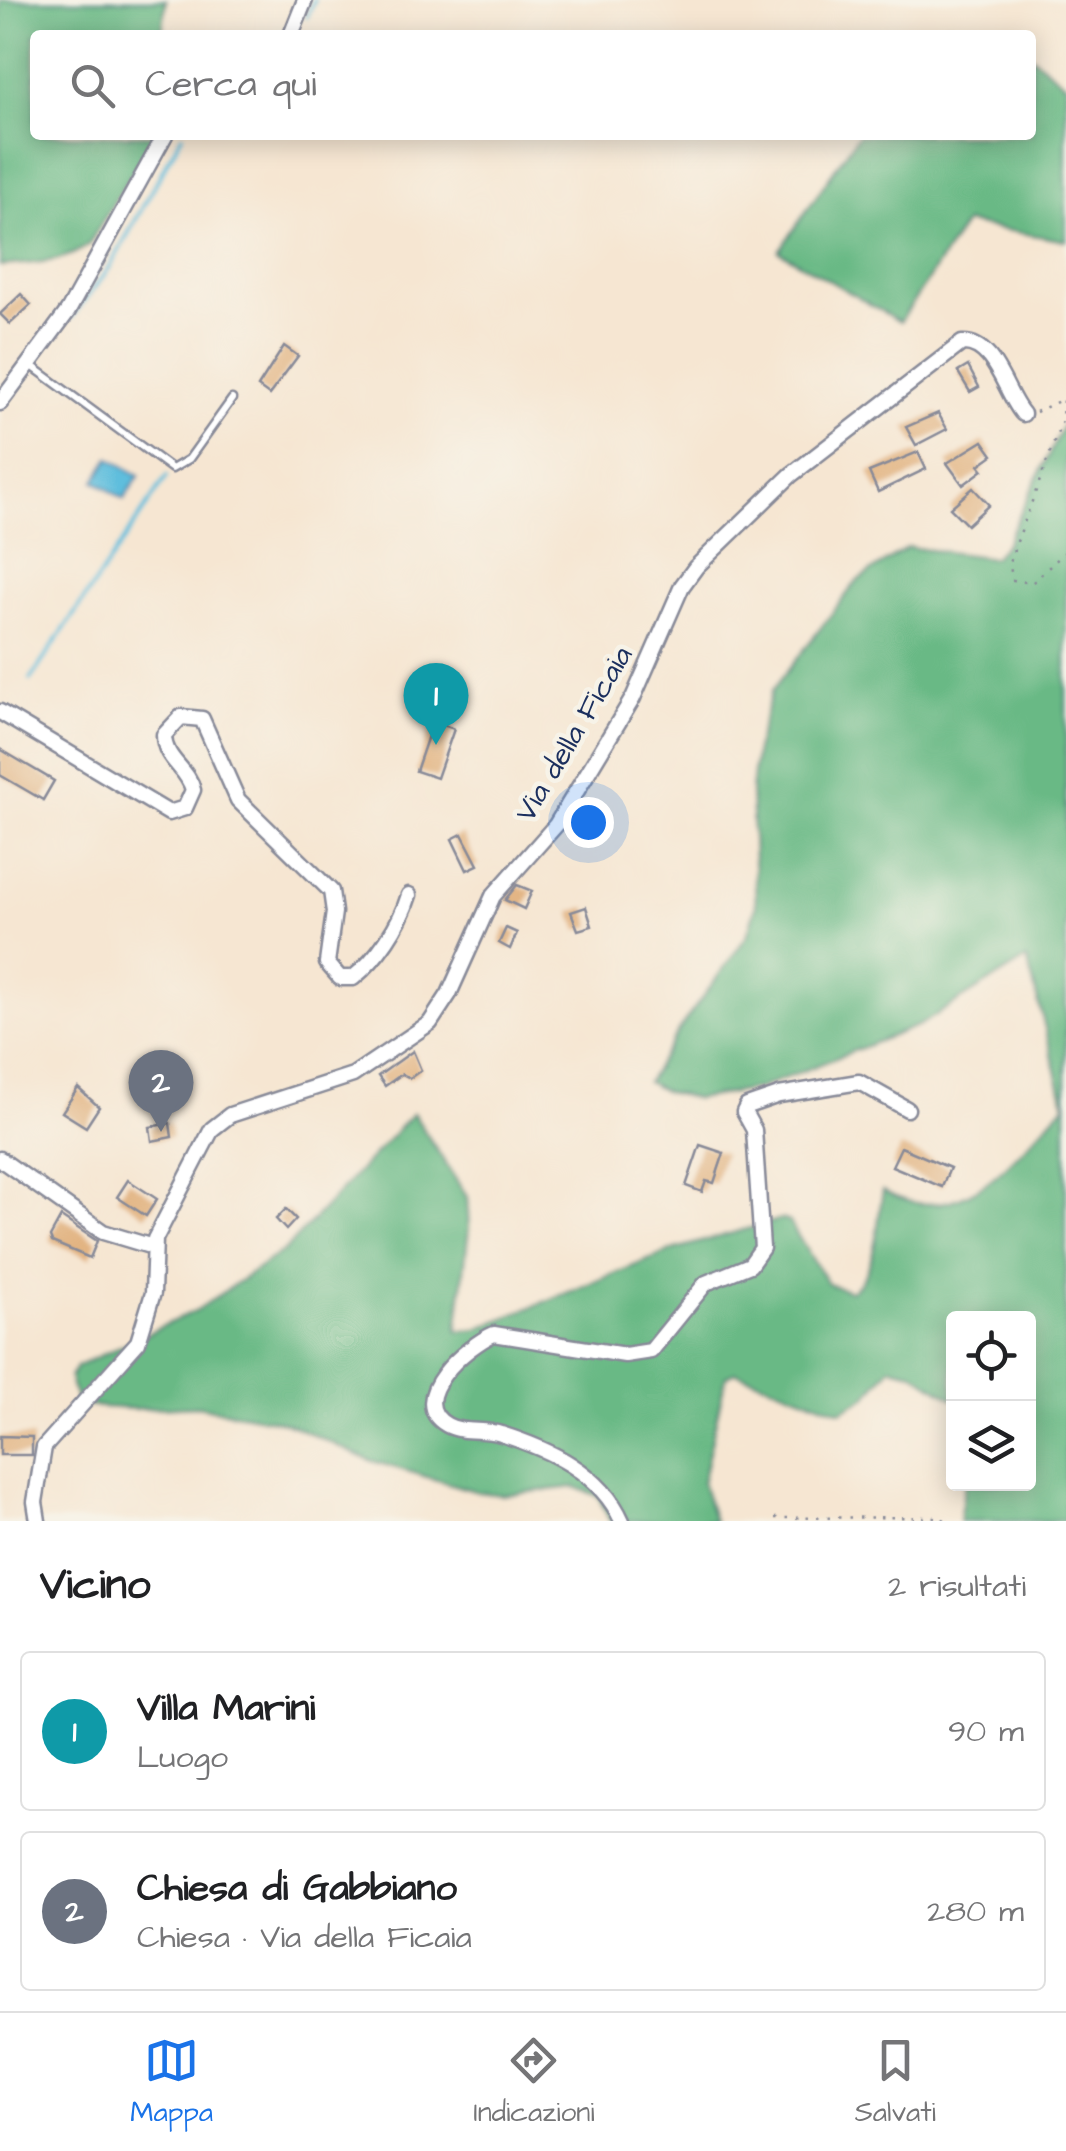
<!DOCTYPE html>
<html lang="it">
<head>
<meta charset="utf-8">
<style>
	body { margin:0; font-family:"Architects Daughter",sans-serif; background:#f2f2f2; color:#202124 }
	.controls { position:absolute; right:30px; bottom:30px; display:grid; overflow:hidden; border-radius:10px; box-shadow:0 5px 25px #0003 }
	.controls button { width:90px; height:90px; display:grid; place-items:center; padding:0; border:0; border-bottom:2px solid #e0e0e0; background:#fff; color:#202124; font:50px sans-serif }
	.you { position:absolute; left:588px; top:822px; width:35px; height:35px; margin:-25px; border:8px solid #fff; border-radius:50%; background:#1a73e8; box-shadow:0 0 0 15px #1a73e833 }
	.badge { display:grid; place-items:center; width:65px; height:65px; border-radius:50%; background:#1a73e8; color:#fff; font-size:32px; font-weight:700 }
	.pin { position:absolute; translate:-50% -82px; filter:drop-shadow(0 2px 5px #0008) }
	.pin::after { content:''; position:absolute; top:52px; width:35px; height:30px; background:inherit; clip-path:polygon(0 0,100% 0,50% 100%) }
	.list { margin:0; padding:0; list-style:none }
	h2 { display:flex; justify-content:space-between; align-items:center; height:130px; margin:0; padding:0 40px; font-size:42px }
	h2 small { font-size:32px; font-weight:400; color:#757577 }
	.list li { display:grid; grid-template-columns:65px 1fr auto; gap:30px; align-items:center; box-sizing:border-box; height:160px; margin:0 20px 20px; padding:0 20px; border:2px solid #e0e0e0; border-radius:10px }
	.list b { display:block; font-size:38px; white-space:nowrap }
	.list p { margin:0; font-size:32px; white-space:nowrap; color:#757577 }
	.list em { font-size:32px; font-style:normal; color:#757577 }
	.icon { flex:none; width:55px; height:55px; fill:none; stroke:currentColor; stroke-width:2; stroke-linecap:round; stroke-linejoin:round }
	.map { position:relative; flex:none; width:1066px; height:1521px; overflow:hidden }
	.search { position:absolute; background:#fff; box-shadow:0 5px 25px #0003; left:30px; right:30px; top:30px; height:110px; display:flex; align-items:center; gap:25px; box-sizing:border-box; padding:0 35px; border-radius:10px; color:#757577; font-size:38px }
	.sheet { height:490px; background:#fff }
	nav { display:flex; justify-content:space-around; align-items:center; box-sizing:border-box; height:140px; border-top:2px solid #e0e0e0; background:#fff; font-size:28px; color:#757577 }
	nav a { display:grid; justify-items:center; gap:5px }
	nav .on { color:#1a73e8 }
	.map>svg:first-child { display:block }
	.forest { fill:#69b985; stroke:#427472; stroke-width:2.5 }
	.water { fill:#5ebedd; stroke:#3c769e; stroke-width:2.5 }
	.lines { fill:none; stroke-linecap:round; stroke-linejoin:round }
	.stream { stroke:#5ebedd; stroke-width:4 }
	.building { fill:#e2b482 }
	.service-casing { stroke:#888a98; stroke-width:11 }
	.minor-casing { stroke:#888a98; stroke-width:19 }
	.path { stroke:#888a98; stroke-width:2.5; stroke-dasharray:2.5 8; stroke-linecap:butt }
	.service { stroke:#fff; stroke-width:6 }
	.minor { stroke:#fff; stroke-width:14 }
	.labels { text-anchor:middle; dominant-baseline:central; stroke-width:9; stroke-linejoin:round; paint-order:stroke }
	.street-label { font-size:30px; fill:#1b2f5e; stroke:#f7f3e8 }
</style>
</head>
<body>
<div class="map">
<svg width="1066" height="1521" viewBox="0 0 1066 1521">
	<rect width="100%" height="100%" fill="#f7f3e8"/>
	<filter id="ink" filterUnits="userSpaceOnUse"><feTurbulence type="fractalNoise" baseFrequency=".01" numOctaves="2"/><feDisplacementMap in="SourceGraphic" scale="20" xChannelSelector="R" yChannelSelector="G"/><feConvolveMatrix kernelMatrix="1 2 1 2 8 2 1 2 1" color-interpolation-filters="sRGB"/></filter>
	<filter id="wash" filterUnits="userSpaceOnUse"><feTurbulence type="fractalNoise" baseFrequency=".0048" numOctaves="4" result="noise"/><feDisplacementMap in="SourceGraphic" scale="40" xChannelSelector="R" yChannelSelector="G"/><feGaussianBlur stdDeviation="2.25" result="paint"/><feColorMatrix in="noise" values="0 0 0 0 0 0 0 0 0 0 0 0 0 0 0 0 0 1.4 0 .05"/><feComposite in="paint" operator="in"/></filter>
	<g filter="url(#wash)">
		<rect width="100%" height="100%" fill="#f6e6d2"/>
		<!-- forest -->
		<path class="forest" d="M0 0H166L162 35H35V135H155L89 244C65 264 30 263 0 266Z
			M945 24 992 35H930Z
			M1031 56 1066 84V241L965 223 900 322 779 251 858 135H1031Z
			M1066 419V1521H959L965 1484H1028V1318H954L953 1399 913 1372 891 1367 866 1397 841 1411 735 1372 726 1376 702 1483 714 1521H610L598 1496 575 1487 502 1495 478 1492 369 1460 285 1422 197 1406 134 1409 87 1406 76 1400 70 1378 76 1367 197 1310 285 1250 413 1113 467 1197 469 1228 457 1331 477 1329 676 1249 782 1219 789 1222 828 1284 850 1291C877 1276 877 1219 883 1191 964 1235 1011 1158 1065 1105L1027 959 920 1025 757 1089 696 1099 666 1092 647 1082 681 1027 747 936 756 906 751 790 756 747 772 691 857 581 908 547 993 558 1006 543Z"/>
		<!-- water -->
		<path class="water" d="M110 458 139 476 124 499 95 481Z"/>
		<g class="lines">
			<!-- stream -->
			<path class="stream" d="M307 17 314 0
				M300 35V34
				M71 318 110 267 182 135
				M30 680 167 476"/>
		</g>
		<g id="blocks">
			<!-- building -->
			<path class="building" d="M21 294 31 305 10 324 0 314Z
				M284 346 298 356 269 395 258 387Z
				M968 366 979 387 970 392 958 372Z
				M938 413 947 429 916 445 906 427Z
				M983 441 993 455 979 465 983 470 963 485 947 463Z
				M918 452 926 469 878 492 869 472Z
				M973 488 989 505 967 525 950 508Z
				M433 721 454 729 437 778 416 771Z
				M0 749 54 781 43 800 0 775Z
				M462 834 478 865 467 870 452 839Z
				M517 885 532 891 524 909 505 900Z
				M586 907 592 926 578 930 571 912Z
				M506 928 517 933 510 949 499 943Z
				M413 1051 421 1070 410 1078 402 1074 385 1086 378 1076Z
				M78 1088 99 1107 86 1127 62 1112Z
				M170 1123 172 1137 152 1141 150 1127Z
				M700 1145 724 1153 714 1183 706 1181 702 1192 686 1186Z
				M901 1147 950 1168 942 1187 892 1166Z
				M128 1180 157 1199 146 1216 117 1197Z
				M286 1209 296 1219 286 1230 276 1219Z
				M61 1217 97 1241 90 1258 52 1242 50 1237Z
				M0 1436 32 1437V1455H0Z"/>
		</g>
	</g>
	<g filter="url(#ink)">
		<use href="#blocks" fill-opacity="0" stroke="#888a98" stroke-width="2.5"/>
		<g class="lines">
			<!-- service casing -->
			<g class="service-casing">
				<path id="service" d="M28 363 172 469 189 459 232 399"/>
			</g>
			<!-- minor casing -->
			<g class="minor-casing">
				<path id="minor" d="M291 35 305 0
					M0 403 68 311 165 135
					M0 712 169 813 185 808 193 790C188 768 164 760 164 735L181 717 202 719 238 800 331 891 334 912 327 963 340 978H353C377 959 400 925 409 895
					M0 1159 103 1232 153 1247
					M38 1521 35 1502 44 1447 138 1342 153 1293 155 1239 212 1129 230 1115 353 1075 430 1023 449 994 493 896 556 825 633 698 682 586 696 567 791 475 962 343C995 341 1005 394 1023 414
					M622 1521C601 1473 549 1449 501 1434 484 1428 463 1434 447 1425 403 1400 468 1345 494 1334L625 1355 651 1351 706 1283 750 1265 762 1248 754 1130 744 1112 747 1106 779 1095 859 1082 907 1109"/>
			</g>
			<!-- path -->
			<path class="path" d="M1036 412 1063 399 1062 421 1009 563 1013 580 1032 583 1066 551
				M775 1518 939 1517 947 1521"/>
			<!-- service -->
			<use href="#service" class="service"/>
			<!-- minor -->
			<use href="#minor" class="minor"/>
		</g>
	</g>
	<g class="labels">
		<!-- street labels -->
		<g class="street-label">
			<text transform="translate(574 734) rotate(-59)">Via della Ficaia</text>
		</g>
	</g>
</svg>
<div class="controls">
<button><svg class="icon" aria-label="locate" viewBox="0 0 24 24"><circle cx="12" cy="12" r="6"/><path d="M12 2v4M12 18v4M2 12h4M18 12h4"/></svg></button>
<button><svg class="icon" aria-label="layers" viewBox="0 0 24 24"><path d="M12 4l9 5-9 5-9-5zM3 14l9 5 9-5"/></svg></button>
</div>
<div class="you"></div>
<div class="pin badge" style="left:436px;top:745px;background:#0f9aa8">1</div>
<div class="pin badge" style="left:161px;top:1132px;background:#6b7280">2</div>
<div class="search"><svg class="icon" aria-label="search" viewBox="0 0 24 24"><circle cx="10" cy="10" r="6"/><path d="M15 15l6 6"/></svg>Cerca qui</div>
</div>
<section class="sheet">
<h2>Vicino<small>2 risultati</small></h2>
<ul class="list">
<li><span class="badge" style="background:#0f9aa8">1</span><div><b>Villa Marini</b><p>Luogo</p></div><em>90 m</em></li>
<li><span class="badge" style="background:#6b7280">2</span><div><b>Chiesa di Gabbiano</b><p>Chiesa · Via della Ficaia</p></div><em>280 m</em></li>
</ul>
</section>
<nav>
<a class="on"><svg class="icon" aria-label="map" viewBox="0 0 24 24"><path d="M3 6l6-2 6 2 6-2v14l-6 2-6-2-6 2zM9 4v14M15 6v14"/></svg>Mappa</a>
<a><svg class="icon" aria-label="directions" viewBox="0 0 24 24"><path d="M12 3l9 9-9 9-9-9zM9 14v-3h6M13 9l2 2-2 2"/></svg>Indicazioni</a>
<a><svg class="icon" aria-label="saved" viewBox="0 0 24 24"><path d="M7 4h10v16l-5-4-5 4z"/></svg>Salvati</a>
</nav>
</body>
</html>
